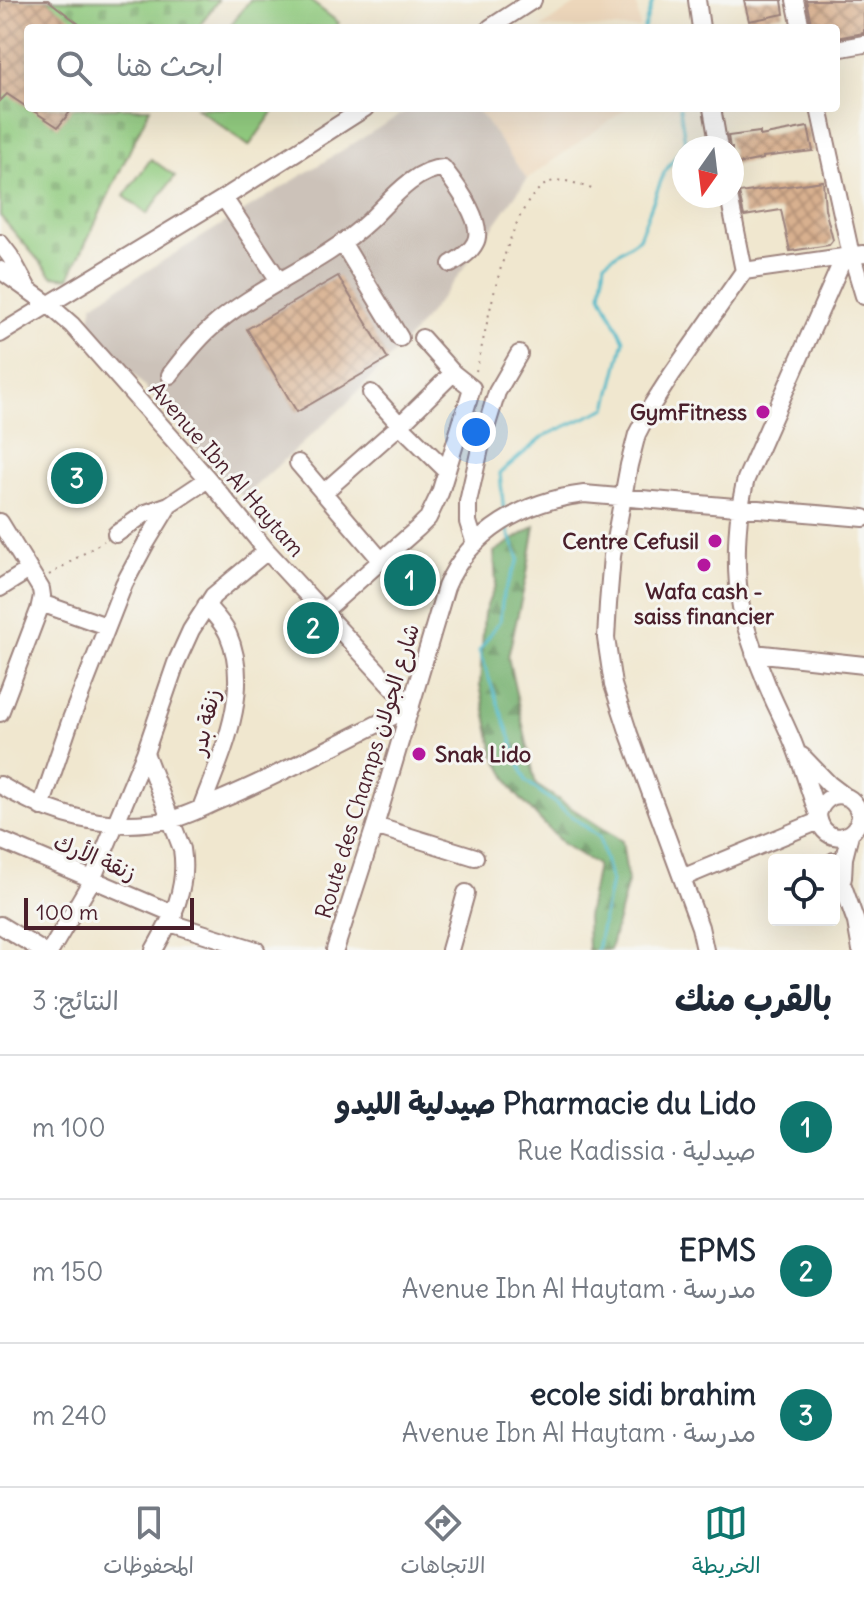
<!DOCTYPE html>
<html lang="ar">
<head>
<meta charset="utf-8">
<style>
	body { margin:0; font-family:Delius,"Playpen Sans Arabic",sans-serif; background:#f6f6f7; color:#1f2937; direction:rtl }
	.controls { position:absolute; right:24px; bottom:24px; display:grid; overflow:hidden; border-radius:8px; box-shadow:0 8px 32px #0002 }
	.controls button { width:72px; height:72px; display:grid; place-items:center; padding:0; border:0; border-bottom:2px solid #e0e1e3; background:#fff; color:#1f2937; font:40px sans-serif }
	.compass { position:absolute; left:672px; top:136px; width:72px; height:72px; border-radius:50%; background:#fff; box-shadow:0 8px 32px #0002; rotate:194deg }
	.scale { position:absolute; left:24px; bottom:20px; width:170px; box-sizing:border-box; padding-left:8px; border:4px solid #4a1f2b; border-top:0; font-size:22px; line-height:28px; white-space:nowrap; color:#4a1f2b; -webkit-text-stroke:6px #f6f6f2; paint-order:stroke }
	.you { position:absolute; left:476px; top:432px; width:28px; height:28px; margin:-20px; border:6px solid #fff; border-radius:50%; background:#1a73e8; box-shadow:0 0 0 12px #1a73e833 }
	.badge { display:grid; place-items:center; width:52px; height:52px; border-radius:50%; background:#0f766e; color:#fff; font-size:26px; font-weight:700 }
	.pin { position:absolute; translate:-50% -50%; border:4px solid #fff; box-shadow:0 2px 8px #0006 }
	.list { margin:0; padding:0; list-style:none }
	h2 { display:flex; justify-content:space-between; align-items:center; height:104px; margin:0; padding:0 32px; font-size:34px }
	h2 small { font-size:26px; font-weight:400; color:#747a83 }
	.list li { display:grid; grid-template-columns:52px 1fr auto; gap:24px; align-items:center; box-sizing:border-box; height:144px; padding:0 32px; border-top:2px solid #e0e1e3 }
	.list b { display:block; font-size:30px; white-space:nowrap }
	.list p { margin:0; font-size:26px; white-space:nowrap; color:#747a83 }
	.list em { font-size:26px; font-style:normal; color:#747a83 }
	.icon { flex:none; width:44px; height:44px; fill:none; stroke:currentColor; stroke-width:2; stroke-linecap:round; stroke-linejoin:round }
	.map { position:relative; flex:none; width:864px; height:950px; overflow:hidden; direction:ltr }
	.search { position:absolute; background:#fff; box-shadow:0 8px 32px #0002; left:24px; right:24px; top:24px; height:88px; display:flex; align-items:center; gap:20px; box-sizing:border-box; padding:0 28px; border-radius:8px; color:#747a83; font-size:30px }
	.sheet { height:536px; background:#fff }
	nav { display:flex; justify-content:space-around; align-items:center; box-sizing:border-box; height:112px; border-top:2px solid #e0e1e3; background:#fff; font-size:22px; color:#747a83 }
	nav a { display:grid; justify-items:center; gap:4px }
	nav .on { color:#0f766e }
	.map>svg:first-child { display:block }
	.built { fill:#edd7bb }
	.industrial { fill:#ccc2b9 }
	.forest { fill:url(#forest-firs); stroke:#60684c; stroke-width:2 }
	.cemetery { fill:url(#cemetery-stones); stroke:#6e7656; stroke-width:2 }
	.pitch { fill:#92cc80; stroke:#6e7656; stroke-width:2 }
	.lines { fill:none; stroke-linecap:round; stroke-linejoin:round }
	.stream { stroke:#4cb8c8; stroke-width:3 }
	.building { fill:url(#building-cross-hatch) }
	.minor-casing { stroke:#9d837d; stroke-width:20 }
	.path { stroke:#9d837d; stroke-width:2; stroke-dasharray:2 6; stroke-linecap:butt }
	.minor { stroke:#fff; stroke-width:16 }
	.poi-dot { fill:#b5179e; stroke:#f6f6f2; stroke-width:3 }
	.labels { text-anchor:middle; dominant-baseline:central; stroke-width:6; stroke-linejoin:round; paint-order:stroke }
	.poi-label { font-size:22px; font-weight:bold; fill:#4a1f2b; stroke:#f6f6f2; text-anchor:end }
	.street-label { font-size:22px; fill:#4a1f2b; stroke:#f6f6f2 }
</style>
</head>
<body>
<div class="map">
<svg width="864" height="950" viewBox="0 0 864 950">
	<defs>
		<pattern id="forest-firs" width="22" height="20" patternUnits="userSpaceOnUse" patternTransform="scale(2)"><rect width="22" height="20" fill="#75b06e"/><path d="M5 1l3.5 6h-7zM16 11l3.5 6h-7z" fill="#628f5b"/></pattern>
		<pattern id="cemetery-stones" width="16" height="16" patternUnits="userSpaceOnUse" patternTransform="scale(2)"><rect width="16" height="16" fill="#92cc80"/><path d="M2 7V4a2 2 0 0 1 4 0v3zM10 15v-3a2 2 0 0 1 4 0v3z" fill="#7faf6f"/></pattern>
		<pattern id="building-cross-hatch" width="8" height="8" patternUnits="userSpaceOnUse" patternTransform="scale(2)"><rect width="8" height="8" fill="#d8b08f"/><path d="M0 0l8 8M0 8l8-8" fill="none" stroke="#b18f75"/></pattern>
	</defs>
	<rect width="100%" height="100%" fill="#f6f6f2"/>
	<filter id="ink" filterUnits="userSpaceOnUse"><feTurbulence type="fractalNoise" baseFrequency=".0125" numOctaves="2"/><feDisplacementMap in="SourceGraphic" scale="16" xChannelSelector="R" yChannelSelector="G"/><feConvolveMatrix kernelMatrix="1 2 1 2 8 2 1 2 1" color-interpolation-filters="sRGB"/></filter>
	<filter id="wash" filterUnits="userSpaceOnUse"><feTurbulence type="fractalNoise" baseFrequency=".006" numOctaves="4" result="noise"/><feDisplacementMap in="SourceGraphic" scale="32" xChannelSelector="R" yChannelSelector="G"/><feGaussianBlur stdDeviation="1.8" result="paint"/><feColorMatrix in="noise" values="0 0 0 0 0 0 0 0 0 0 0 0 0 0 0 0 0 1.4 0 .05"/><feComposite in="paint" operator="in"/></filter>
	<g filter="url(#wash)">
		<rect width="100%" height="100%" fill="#f0e7cf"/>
		<!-- built -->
		<path class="built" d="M582 0H636L640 28H541Z
			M476 108H627L527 179Z"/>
		<!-- industrial -->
		<path class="industrial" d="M411 108H476L527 179 456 279 414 332 346 404 243 497 218 473 89 322 93 304Z"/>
		<!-- forest -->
		<path class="forest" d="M535 526 526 579 508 657 536 785 622 841 628 882 610 950H588L587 917 597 865 563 844 515 793 494 754 480 685 484 613 496 583 494 552Z"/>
		<!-- cemetery -->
		<path class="cemetery" d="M0 0H218L198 28H28V108H150L69 278 52 276 0 216Z"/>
		<!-- pitch -->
		<path class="pitch" d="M250 0H309L339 23 335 28H229Z
			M197 108H276L249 146Z
			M151 159 175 176 147 214 124 196Z"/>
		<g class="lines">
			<!-- stream -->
			<path class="stream" d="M644 28 653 0
				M504 514 500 473 544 436 607 408 624 340 601 294 605 262 639 238 664 173 685 142 680 108
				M506 526 519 559 503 595 500 620 479 651 526 781 599 837 611 881 597 950"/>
		</g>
		<g id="blocks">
			<!-- building -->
			<path class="building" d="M0 0H48L84 28H28V108L7 94 0 101Z
				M744 0H782L784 14 749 21Z
				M806 0H864V33L836 38V28H812Z
				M29 108H73L58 127Z
				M808 127 813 151 763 157V159L732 165V148H730L728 136 760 132V136Z
				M823 181 825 209 833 240 829 245 790 251 781 210 744 216 739 193Z
				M338 276 388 359 297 412 247 329Z"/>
		</g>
	</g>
	<g filter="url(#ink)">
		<use href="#blocks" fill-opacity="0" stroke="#9d837d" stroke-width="2"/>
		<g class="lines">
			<!-- minor casing -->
			<g class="minor-casing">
				<path id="minor" d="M697 0 701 28
					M795 0 801 28
					M490 28 533 0
					M836 49 864 44
					M712 108 719 148
					M819 108 849 246 864 296
					M224 198 280 282
					M342 242 400 338
					M0 243 10 256 27 287
					M0 270 48 304 72 325 208 479 267 551 411 707C349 738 288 771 225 798 207 805 187 817 168 820 108 832 52 816 0 785
					M744 271 864 254
					M0 334 224 198 365 108
					M170 375C183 358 195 342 211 328 258 286 322 265 369 221 388 203 414 169 443 168 454 182 486 224 475 243 470 253 459 259 451 264
					M371 393 400 425 447 471
					M298 463 381 560
					M323 493 400 425 453 373
					M0 522 41 589 42 596 39 610 0 713
					M116 534 146 513 169 505
					M475 544 468 522V502L481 444 497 392 519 354
					M0 588 29 570
					M41 603 106 626
					M323 612 418 528 428 518 440 493 472 388 453 373 422 338
					M754 653 864 665
					M145 753 182 849C188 888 173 917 154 950
					M802 756 829 784 846 797
					M41 807 71 719 124 584 146 543 169 505 208 479
					M201 808C221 755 253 691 228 634 223 623 214 614 206 605
					M818 814C826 787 857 790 860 818 852 845 820 842 818 814 810 793 804 771 796 750 787 725 773 702 764 677 755 655 746 631 741 607 734 569 736 516 746 479L844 257
					M375 826 475 857
					M0 840 174 914
					M834 861 856 922 861 950
					M682 878 819 821
					M843 878 844 858 850 834
					M170 923 256 950
					M0 925 41 950
					M51 950 92 880 145 753 176 663 191 630 213 596 267 551
					M335 950 375 826 446 587C470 531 525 501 584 494L864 518
					M450 950 466 893
					M705 950 700 927 682 878 629 734 613 685 606 638 608 604 612 556 629 465 637 434 652 405 672 374 744 271 729 196"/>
			</g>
			<!-- path -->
			<path class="path" d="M476 371C487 331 508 190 554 181 567 178 583 187 596 190
				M49 575 104 541"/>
			<!-- minor -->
			<use href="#minor" class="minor"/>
		</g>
	</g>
	<!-- markers -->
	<g class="poi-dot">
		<circle cx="763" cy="412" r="8"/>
		<circle cx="715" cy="541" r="8"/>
		<circle cx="704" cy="565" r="8"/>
		<circle cx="419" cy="754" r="8"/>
	</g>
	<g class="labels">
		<!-- poi labels -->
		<g class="poi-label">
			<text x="747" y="412">GymFitness</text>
			<text x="699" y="541">Centre Cefusil</text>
			<text x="704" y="591" text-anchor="middle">Wafa cash -<tspan x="704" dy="25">saiss financier</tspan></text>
			<text x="435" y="754" text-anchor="start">Snak Lido</text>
		</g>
		<!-- street labels -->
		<g class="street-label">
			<text transform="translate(227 469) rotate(49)">Avenue Ibn Al Haytam</text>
			<text transform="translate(205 722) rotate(-77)">زنقة بدر</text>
			<text transform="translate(367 771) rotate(-73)">Route des Champs شارع الجولان</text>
			<text transform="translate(95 857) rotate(23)">زنقة الأرك</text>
		</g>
	</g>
</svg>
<div class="controls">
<button><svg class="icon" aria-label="locate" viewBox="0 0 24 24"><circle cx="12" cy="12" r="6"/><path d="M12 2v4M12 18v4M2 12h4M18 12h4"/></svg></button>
</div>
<svg class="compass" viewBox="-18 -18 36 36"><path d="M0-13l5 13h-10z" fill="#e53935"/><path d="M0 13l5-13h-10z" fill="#747a83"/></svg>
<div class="scale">100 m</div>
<div class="you"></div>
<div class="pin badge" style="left:410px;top:580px">1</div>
<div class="pin badge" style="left:313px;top:628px">2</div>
<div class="pin badge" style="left:77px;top:478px">3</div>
<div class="search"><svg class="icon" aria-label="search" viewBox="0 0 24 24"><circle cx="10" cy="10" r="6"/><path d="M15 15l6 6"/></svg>ابحث هنا</div>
</div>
<section class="sheet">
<h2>بالقرب منك<small>النتائج: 3</small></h2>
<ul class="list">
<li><span class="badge">1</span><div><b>Pharmacie du Lido صيدلية الليدو</b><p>صيدلية · Rue Kadissia</p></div><em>100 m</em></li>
<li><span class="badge">2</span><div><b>EPMS</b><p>مدرسة · Avenue Ibn Al Haytam</p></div><em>150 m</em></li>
<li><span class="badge">3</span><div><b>ecole sidi brahim</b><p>مدرسة · Avenue Ibn Al Haytam</p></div><em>240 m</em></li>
</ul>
</section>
<nav>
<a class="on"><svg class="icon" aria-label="map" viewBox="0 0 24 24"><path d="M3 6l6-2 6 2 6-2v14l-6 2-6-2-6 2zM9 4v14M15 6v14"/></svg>الخريطة</a>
<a><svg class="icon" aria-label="directions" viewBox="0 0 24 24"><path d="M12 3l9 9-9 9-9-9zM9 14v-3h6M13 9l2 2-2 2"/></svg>الاتجاهات</a>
<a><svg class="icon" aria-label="saved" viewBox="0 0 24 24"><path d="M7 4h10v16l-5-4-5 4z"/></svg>المحفوظات</a>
</nav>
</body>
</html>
